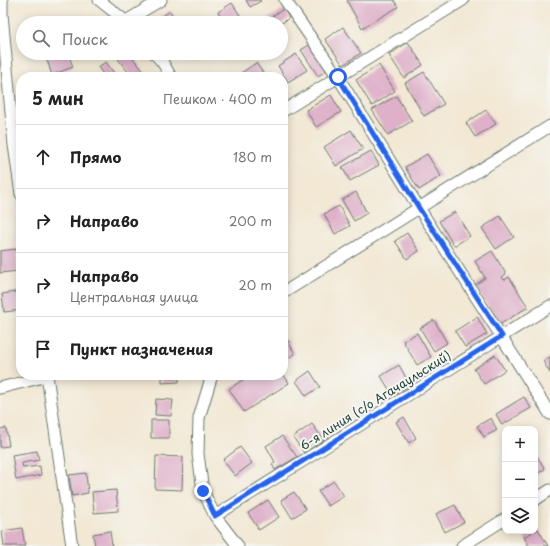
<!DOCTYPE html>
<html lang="ru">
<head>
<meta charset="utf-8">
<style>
	body { margin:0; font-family:"Playpen Sans",sans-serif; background:#f2f2f2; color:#222 }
	.controls { position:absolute; right:12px; bottom:12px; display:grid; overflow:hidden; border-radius:8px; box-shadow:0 2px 10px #0003 }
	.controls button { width:36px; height:36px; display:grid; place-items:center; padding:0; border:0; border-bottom:1px solid #e0e0e0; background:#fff; color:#222; font:20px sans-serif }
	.stop { position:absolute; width:12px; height:12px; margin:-9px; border:3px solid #2563eb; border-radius:50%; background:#fff }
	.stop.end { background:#2563eb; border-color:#fff; box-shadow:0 1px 4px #0008 }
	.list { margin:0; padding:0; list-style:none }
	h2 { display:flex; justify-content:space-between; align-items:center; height:52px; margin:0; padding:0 16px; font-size:17px }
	h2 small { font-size:13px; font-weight:400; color:#767676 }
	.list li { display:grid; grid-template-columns:26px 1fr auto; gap:12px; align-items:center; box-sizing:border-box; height:64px; padding:0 16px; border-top:1px solid #e0e0e0 }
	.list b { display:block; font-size:15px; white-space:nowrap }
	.list p { margin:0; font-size:13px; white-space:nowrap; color:#767676 }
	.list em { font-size:13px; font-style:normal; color:#767676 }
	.icon { flex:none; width:22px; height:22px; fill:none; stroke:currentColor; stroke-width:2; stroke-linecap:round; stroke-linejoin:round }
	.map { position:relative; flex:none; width:550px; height:546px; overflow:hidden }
	.search { position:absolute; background:#fff; box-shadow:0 2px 10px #0003; left:16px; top:16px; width:272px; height:44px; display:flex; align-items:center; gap:10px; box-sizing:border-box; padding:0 14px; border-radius:22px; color:#767676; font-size:15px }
	.panel { position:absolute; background:#fff; box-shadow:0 2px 10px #0003; left:16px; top:72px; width:272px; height:308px; border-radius:16px }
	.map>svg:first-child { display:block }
	.building { fill:#deb0c9 }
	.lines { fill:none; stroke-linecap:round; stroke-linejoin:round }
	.minor-casing { stroke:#69796c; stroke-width:13 }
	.minor { stroke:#fff; stroke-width:11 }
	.route { stroke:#2563eb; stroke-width:5 }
	.labels { text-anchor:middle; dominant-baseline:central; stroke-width:4; stroke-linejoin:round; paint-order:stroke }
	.street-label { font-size:12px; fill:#1f3d34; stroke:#f6f6f2 }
</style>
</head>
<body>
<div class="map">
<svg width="550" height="546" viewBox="0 0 550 546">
	<rect width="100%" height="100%" fill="#f6f6f2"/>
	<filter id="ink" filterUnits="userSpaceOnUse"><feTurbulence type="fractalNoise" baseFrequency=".025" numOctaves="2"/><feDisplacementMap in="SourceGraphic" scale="8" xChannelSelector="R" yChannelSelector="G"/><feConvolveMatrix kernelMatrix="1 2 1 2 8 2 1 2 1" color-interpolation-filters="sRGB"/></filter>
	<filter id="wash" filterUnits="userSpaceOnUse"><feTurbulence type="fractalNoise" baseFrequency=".012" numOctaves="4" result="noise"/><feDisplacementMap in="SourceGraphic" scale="16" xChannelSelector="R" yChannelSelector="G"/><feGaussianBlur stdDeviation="0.9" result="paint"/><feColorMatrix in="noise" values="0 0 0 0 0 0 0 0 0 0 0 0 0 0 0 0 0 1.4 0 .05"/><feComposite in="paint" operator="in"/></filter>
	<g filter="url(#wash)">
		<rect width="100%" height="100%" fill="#f2e8d4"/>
		<g id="blocks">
			<!-- building -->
			<path class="building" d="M246 0H260L261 1 250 7Z
				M348 0H394L398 7 362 28 347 1Z
				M232 3 245 23H225L218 12Z
				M284 9 289 18 282 23H265L264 21Z
				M170 11 178 23H158L156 20Z
				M343 27 361 53 343 65 325 39Z
				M408 42 423 65 404 78 389 55Z
				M309 45 327 70 318 76 301 50Z
				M57 53H68L73 67 52 75 46 57Z
				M126 53H129L145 73 140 77H132L118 59Z
				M296 54 307 70 288 82 278 66Z
				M106 62 117 77H105L98 67Z
				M256 63 266 77H240L238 75Z
				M379 65 395 91 372 106 356 80Z
				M424 72 444 104 424 116 405 83Z
				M331 95 341 112 316 127 306 110Z
				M396 96 412 121 388 135 372 110Z
				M486 110 496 124 475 137 466 123Z
				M351 130 363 149 336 166 324 147Z
				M371 151 379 165 350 181 342 167Z
				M427 154 441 176 419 190 405 167Z
				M356 192 367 213 354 221 342 200Z
				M339 206 350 226 335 234 324 214Z
				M455 212 470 236 454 246 439 221Z
				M500 216 514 237 496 249 482 228Z
				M407 233 419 251 407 259 395 241Z
				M16 249 18 271 0 273V251Z
				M492 251 506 274 502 277 504 280 509 277 528 307 499 325 475 285 485 278 475 261Z
				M21 291V310L4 312 2 294Z
				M477 317 487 334 465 347 455 331Z
				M434 320 447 343 434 351 420 328Z
				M417 333 431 357 417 365 403 341Z
				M287 339 295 354 283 361V341Z
				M495 355 505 370 484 384 474 369Z
				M550 357V373L543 361Z
				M399 365 410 385 393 396 381 376Z
				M310 371 320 387 306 396 296 381Z
				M162 375H179V382L162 383Z
				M250 375H284L289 383 244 412 229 389Z
				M524 397 531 408 502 425 496 414Z
				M156 399 173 400 171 416 155 415Z
				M404 417 416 438 409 443 396 422Z
				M491 418 497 430 484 437 477 426Z
				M151 420H169V438H151Z
				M312 424 324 440 304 453 293 437Z
				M6 428 9 446 0 447V429Z
				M282 436 297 457 275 470 272 464 275 462 266 446Z
				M240 447 252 463 235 476 223 460Z
				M37 451 39 460 22 463 23 468 40 466 41 475 16 480 12 455Z
				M535 453 545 469 535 475Z
				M156 456 183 457 182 490 155 489Z
				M86 473 88 493 72 496 69 475Z
				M334 481 344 496 328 506 318 491Z
				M116 490 118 511 94 513 92 492Z
				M294 492 306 509 292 518 281 500Z
				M268 500 279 517 259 530 248 513Z
				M455 505 464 522 445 532 436 514Z
				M22 528 25 546H4L2 531Z
				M538 529 548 546H529L524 537Z
				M110 531 112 546H95L93 534Z"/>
		</g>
	</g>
	<g filter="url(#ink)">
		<use href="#blocks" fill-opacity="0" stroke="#69796c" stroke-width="1"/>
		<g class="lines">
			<!-- minor casing -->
			<g class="minor-casing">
				<path id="minor" d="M2 0V14L14 145 21 194
					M99 0 128 23
					M285 0 338 77 419 208 501 336 550 414
					M126 21 161 0
					M154 53 163 63 171 77
					M283 111 463 0
					M283 293 550 126
					M47 375 72 546
					M212 375 199 418 198 454 203 491 215 516 238 546
					M0 388 47 376
					M535 500 550 490
					M215 516 550 306
					M462 546 505 519"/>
			</g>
			<!-- minor -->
			<use href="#minor" class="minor"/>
		</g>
	</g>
	<g class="lines" filter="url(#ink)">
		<!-- route -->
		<path class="route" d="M203 491 215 516 502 336 419 208 338 77"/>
	</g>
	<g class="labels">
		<!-- street labels -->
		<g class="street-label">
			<text transform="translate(375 400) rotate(-32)">6-я линия (с/о Агачаульский)</text>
		</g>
	</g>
</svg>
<div class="controls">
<button>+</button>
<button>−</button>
<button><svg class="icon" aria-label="layers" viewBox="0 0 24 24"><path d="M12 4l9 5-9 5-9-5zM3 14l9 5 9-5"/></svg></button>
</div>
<div class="stop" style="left:338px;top:77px"></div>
<div class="stop end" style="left:203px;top:491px"></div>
<div class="search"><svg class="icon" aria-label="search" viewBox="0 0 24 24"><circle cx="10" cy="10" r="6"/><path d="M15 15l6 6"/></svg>Поиск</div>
<section class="panel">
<h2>5 мин<small>Пешком · 400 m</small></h2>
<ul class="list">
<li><svg class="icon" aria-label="ahead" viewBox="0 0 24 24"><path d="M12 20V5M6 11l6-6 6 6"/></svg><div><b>Прямо</b></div><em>180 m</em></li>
<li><svg class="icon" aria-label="right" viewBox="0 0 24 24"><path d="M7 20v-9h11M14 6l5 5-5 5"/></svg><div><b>Направо</b></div><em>200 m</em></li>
<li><svg class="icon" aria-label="right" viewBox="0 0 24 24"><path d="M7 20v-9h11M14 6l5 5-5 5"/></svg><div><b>Направо</b><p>Центральная улица</p></div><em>20 m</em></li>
<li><svg class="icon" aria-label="arrive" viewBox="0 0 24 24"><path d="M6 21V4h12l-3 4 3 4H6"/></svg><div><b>Пункт назначения</b></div></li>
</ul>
</section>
</div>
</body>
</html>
